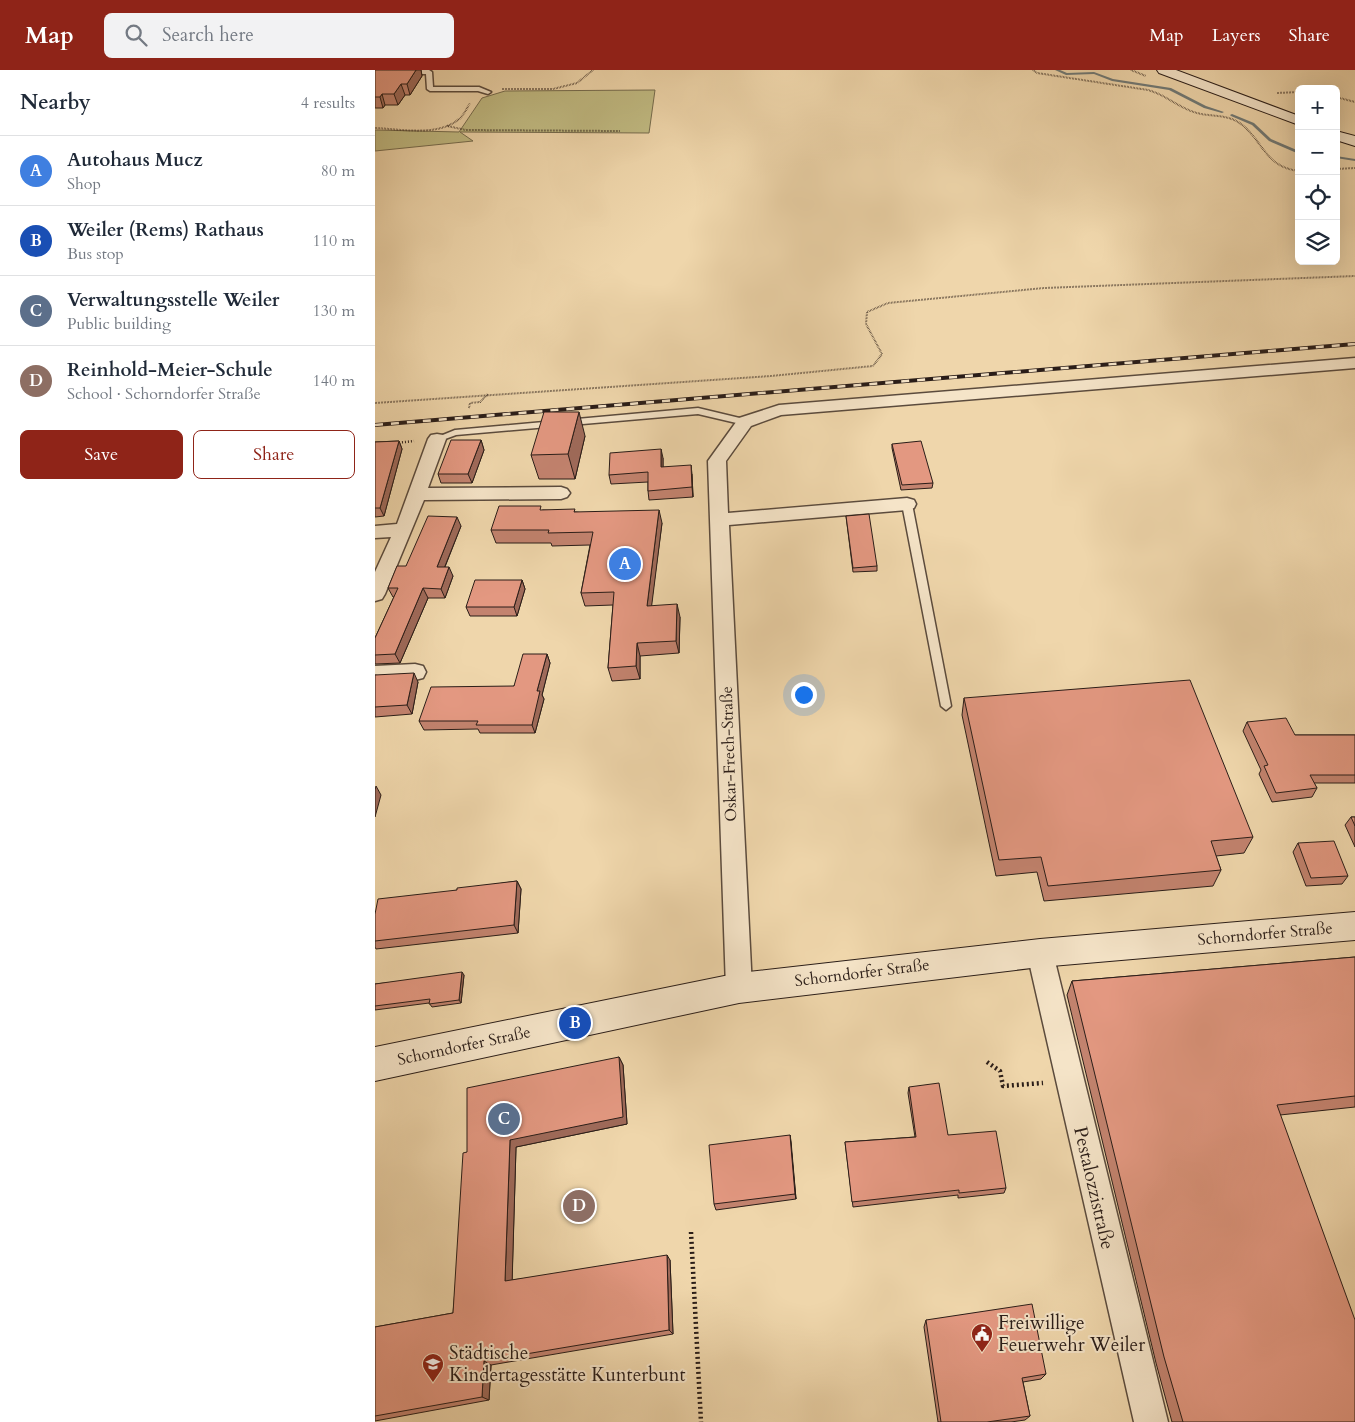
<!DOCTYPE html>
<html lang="en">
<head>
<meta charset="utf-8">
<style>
	body { margin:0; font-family:Cardo,serif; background:#f2f2f3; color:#1f2937 }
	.controls { position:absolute; right:15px; top:15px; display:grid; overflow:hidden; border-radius:8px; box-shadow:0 5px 20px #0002 }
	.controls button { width:45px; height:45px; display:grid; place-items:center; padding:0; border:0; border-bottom:1px solid #e0e1e3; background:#fff; color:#1f2937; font:25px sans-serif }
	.you { position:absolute; left:428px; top:624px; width:18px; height:18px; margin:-12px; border:4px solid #fff; border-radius:50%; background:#1a73e8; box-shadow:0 0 0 8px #1a73e833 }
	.badge { display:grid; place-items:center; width:32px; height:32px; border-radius:50%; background:#8f2418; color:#fff; font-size:16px; font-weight:700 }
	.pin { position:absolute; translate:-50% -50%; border:2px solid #fff; box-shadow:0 1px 5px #0006 }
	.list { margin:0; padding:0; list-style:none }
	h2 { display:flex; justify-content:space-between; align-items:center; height:65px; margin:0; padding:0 20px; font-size:21px }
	h2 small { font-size:16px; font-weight:400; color:#747a83 }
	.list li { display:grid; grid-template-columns:32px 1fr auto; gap:15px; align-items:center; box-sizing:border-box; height:70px; padding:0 20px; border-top:1px solid #e0e1e3 }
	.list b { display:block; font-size:19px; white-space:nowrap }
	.list p { margin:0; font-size:16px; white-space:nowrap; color:#747a83 }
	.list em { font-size:16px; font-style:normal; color:#747a83 }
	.actions { display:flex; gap:10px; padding:15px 20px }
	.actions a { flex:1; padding:11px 0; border:1px solid #8f2418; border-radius:8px; text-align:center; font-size:18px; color:#8f2418 }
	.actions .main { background:#8f2418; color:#fff }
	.icon { flex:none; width:28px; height:28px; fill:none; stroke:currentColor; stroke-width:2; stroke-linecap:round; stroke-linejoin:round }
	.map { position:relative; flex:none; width:980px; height:1352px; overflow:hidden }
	header { display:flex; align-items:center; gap:30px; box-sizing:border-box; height:70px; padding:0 25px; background:#8f2418; color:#fff }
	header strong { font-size:24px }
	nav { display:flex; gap:28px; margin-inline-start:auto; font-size:18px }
	.search { width:350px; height:45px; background:#f2f2f3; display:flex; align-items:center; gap:12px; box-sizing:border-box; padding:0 18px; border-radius:8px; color:#747a83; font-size:19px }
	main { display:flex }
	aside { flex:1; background:#fff }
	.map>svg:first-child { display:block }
	.green { fill:#c1bb83; stroke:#766c4e }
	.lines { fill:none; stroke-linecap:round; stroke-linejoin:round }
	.stream { fill:#707976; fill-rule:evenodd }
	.lane-casing { stroke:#5b4b3d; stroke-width:3 }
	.street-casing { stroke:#5b4b3d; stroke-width:3 }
	.secondary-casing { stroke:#2a1d18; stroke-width:2 }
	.path-far2 { stroke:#2a1d18; stroke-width:2; stroke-dasharray:0.5 1; stroke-linecap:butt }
	.path-far1 { stroke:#2a1d18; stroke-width:2.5; stroke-dasharray:1 2; stroke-linecap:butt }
	.path { stroke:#2a1d18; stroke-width:4.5; stroke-dasharray:2 3; stroke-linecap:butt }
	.lane { fill:#f5e4c8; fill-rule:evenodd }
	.street { fill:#f5e4c8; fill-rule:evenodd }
	.secondary { fill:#f5e4c8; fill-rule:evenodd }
	.rail-casing { stroke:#2a1d18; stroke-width:4 }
	.rail { stroke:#f5e4c8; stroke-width:2.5; stroke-dasharray:8; stroke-linecap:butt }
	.wall { fill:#c3836f; stroke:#2a1d18 }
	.shaded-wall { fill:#9f6a5a; stroke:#2a1d18 }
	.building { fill:#e39881; stroke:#2a1d18 }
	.labels { text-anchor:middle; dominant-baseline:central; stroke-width:4; stroke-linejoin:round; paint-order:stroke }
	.street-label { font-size:16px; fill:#2a1d18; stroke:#f5e4c8 }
	.near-street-label { font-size:19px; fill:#2a1d18; stroke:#f5e4c8 }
	.near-poi-label { font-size:19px; fill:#2a1d18; stroke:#f5e4c8; text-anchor:start }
</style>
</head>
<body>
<header>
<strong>Map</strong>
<div class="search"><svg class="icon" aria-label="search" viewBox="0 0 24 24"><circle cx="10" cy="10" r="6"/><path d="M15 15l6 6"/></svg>Search here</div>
<nav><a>Map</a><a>Layers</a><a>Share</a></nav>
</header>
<main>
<aside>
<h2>Nearby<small>4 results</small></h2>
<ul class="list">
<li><span class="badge" style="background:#3f7fe0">A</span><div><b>Autohaus Mucz</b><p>Shop</p></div><em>80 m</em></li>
<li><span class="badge" style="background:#1a4fb4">B</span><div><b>Weiler (Rems) Rathaus</b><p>Bus stop</p></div><em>110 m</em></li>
<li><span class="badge" style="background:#5c6f8a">C</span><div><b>Verwaltungsstelle Weiler</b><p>Public building</p></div><em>130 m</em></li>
<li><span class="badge" style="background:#8d6e63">D</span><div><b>Reinhold-Meier-Schule</b><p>School · Schorndorfer Straße</p></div><em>140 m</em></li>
</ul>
<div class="actions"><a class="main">Save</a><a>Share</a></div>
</aside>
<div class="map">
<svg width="980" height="1352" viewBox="0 0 980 1352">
	<rect width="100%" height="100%" fill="#efd6ab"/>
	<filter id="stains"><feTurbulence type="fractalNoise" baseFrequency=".004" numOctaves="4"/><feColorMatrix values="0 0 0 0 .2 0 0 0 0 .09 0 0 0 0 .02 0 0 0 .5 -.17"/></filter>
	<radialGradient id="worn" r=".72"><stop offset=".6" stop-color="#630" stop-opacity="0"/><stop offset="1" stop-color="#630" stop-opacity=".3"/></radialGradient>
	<!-- green -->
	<path class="green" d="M280 20 274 63 85 62 98 71 0 81V60L84 62 107 28 130 21Z"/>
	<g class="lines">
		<!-- stream -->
		<path class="stream" d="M680 0H685L692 3 719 2 738 9 796 18 831 36 849 42 847 43 829 38 794 20 737 11 719 4 691 5Z
			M857 44 879 53 896 69 924 81V84L894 71 877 55 856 46 855 45Z
			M961 86 980 89V91L961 88Z"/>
		<!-- lane casing -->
		<g class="lane-casing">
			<path id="lane" d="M54 0 57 2 58 17H104L116 22 113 24 103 21H55L52 19 51 4H32L29 2 32 0Z
				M323 338 373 350 374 352 370 355 323 344 81 365 62 372 58 369 80 360Z
				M532 431 537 434 576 636 571 640 566 636 527 434Z"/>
		</g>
		<!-- street casing -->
		<g class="street-casing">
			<path id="street" d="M980 288V298L406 345 376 356 351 391 353 443 532 428 539 430 541 434 539 438 532 440 354 455 377 918 373 927 364 930 355 927 351 918 333 391 364 348 404 335Z
				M62 364 68 365 71 369 53 418 186 417 192 419 195 423 192 427 186 429 49 430 10 524 7 529 0 531V502L16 467 0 468V456L22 454 53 369 56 365Z
				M40 594 48 596 51 602 48 608 40 610 0 612V596Z
				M665 871 674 875 678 883 793 1352H759L652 883 656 875Z"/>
		</g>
		<!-- secondary casing -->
		<g class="secondary-casing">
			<path id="secondary" d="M782 0H801L924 46V55L784 3Z
				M961 61 980 66V76L961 70Z
				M980 842V870L665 897 364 933 0 1011V977L364 903 665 869Z"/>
		</g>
		<!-- path-far2 -->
		<path class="path-far2" d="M658 0 662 3 773 20C791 25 804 38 822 43 837 47 853 44 866 54 889 72 890 97 924 101
			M756 0 771 6
			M127 19H178L202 13 218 0
			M902 23 924 22
			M961 27 980 32
			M72 56 91 60 245 61
			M0 58C25 59 63 67 84 49 89 45 92 38 95 33
			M961 99 980 98
			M0 333 396 306 498 296 507 284 491 254 492 242 513 233 669 218 980 206
			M94 338 95 333 105 332 113 324"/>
		<!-- path-far1 -->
		<path class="path-far1" d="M21 373 39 371"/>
		<!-- path -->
		<path class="path" d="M612 992 625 1001 628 1016 668 1013
			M316 1162 326 1352"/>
		<!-- lane -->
		<use href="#lane" class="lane"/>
		<!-- street -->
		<use href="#street" class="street"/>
		<!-- secondary -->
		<use href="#secondary" class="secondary"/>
		<!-- rail casing -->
		<g class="rail-casing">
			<path id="rail" d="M0 355 980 274"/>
		</g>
		<!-- rail -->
		<use href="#rail" class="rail"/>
	</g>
	<!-- wall -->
	<path class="wall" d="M0 0H46L47 6 35 25H30L23 35H10L8 38H0Z
		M210 366 200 409H164L156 385Z
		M106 370 109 380 97 413H66L63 404Z
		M24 371 27 379 9 446 0 447V372Z
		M517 374 558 413 557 418 526 420 517 378Z
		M288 388V397L317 404 318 427 274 430 273 421V412L236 414 234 405Z
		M168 440 201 442 287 453 276 536 305 547 304 583 265 586V609L237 611 233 598 238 535 210 536 206 523 215 475 177 476 176 473H121L116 460Z
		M471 446 502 496V501L478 502Z
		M86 456 70 497 78 506 70 528H53L25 593 0 594V568L19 527H18L13 518 31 496Z
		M147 510 150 519 142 546H95L91 537Z
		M172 584 175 593 167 625 169 629 160 663H105L103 659 49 660 44 651 139 616Z
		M0 605 43 612 37 644 0 647Z
		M589 628 878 767 869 783 841 786 846 800 838 816 669 831 662 802 621 806 587 645Z
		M872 652 920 665H980V713H939L942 718 937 727 897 732 884 704 886 700 868 661Z
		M976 747H980V777L970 755Z
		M923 773 973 806 967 814 931 816 918 782Z
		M142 811 146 819 143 863 1 879 0 877V844L82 820Z
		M980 887V1037L905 1045 980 1352H797L781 1293 692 925 697 911Z
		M89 905 86 933 57 937 54 933 0 940V914Z
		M244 987 248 995 252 1054 141 1077 137 1210 295 1190 298 1264 116 1295 114 1330 0 1351V1257L78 1243 92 1082Z
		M534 1017 573 1065 631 1118 629 1123 583 1128V1125L478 1137 470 1072 540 1067 533 1023Z
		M415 1065 421 1129 341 1140 339 1134Z
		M551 1250 671 1304 666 1309 648 1312 655 1346 650 1350 636 1352H563L549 1257Z"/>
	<!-- shaded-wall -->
	<path class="shaded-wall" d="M41 0H46L47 6 35 25 32 14Z
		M26 14 30 25 23 35 19 24Z
		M7 24 10 35 8 38 5 27Z
		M204 342 210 366 200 409 193 384Z
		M106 370 109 380 97 413 93 404Z
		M24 371 27 379 9 446 5 438Z
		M286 379 288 388V407L286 397Z
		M316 395 317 404 318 427 317 417Z
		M284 440 287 453 275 549 272 536Z
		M82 447 86 456 66 506 62 497Z
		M74 497 78 506 70 528 66 519Z
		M147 510 150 519 142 546 139 537Z
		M48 518 53 528 25 593 20 584Z
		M302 534 305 547 304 583 301 571Z
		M262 573 265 586V609L261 596Z
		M172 584 175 593 167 625 169 629 160 663 157 655 162 621Z
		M39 603 43 612 37 644 32 635Z
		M1 716 6 725 0 747V720Z
		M142 811 146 819 143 863 139 855Z
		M87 902 89 905 86 933 84 930Z
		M244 987 248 995 252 1054 141 1077 137 1216 130 1211 135 1070Z
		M415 1065 416 1071 421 1129 420 1124Z
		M292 1185 295 1190 298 1264 294 1260Z
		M109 1291 116 1295 114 1330 107 1327Z"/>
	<!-- building -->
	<path class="building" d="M0 0H41L32 14H26L19 24H7L5 27H0Z
		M169 342H204L193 384 156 385Z
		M76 370H106L93 404H63Z
		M24 371 5 438H0V372Z
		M546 371 558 413 527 415 517 374Z
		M286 379V397L316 395 317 417 273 421V402L234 405 235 383Z
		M124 436H166L165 440 200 439 199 442 284 440 272 536 302 534 301 571 262 573 261 596 233 598 239 522 206 523 218 462 173 463 174 460H116Z
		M494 444 502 496 478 498 471 446Z
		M53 446 82 447 62 497H74L66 519 48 518 20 584 0 585V568L23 518H13L22 496H31Z
		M100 510H147L139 537H91Z
		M148 584H172L162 621H165L157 655H101L103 651H44L56 617 139 616Z
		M39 603 32 635 0 637V605Z
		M815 610 878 767 836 771 846 800 673 816 666 787 624 790 589 628Z
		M911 648 920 665H980V705H935L942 718 901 723 889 696 893 695 872 652Z
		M976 747H980V756Z
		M959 771 973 806 936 808 923 773Z
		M142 811 139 855 0 871V844L3 829 82 820V818Z
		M980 887V1026L902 1035 980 1250V1352H808L789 1287 697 911Z
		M87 902 84 930 54 934 55 929 0 936V914Z
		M244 987 248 1047 135 1070 130 1211 292 1185 294 1260 109 1291 107 1327 0 1346V1257L78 1243 88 1083 92 1082V1018Z
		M564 1013 573 1065 621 1061 631 1118 584 1123V1120L477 1132 470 1072 541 1067 534 1017Z
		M415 1065 420 1124 339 1134 334 1075Z
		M657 1234 671 1304 647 1308 655 1346 612 1352H566L551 1250Z"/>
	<!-- icons -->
	<defs>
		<g id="civic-pin" transform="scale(1.125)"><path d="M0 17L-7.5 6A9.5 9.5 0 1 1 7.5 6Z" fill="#8f2418" stroke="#f5e4c8"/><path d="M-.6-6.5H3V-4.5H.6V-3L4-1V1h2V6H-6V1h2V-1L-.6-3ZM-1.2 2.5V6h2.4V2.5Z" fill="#fff"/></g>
		<g id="school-pin" transform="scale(1.125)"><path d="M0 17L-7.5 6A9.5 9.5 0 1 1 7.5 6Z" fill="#8f2418" stroke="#f5e4c8"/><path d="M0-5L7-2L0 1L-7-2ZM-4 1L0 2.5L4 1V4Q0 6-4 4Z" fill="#fff"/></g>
	</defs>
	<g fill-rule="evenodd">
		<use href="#civic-pin" x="607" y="1264"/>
		<use href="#school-pin" x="58" y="1294"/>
	</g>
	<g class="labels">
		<!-- street labels -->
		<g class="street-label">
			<text transform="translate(354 684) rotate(-92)">Oskar-Frech-Straße</text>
			<text transform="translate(890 864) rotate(-5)">Schorndorfer Straße</text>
			<text transform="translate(487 903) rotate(-7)">Schorndorfer Straße</text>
			<text transform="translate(89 976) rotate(-12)">Schorndorfer Straße</text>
		</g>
		<!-- near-street labels -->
		<g class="near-street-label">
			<text transform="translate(719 1118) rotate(77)">Pestalozzistraße</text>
		</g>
		<!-- near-poi labels -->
		<g class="near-poi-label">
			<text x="623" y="1253">Freiwillige<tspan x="623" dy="22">Feuerwehr Weiler</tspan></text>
			<text x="74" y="1283">Städtische<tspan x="74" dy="22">Kindertagesstätte Kunterbunt</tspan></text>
		</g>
	</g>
	<rect width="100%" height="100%" filter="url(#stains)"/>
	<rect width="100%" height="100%" fill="url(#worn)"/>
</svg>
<div class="controls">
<button>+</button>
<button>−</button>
<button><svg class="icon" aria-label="locate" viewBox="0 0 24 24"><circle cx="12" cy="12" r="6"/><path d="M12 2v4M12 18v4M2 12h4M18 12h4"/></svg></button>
<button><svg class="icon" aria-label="layers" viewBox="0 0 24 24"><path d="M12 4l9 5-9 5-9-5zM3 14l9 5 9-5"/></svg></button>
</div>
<div class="you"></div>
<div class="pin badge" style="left:250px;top:494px;background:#3f7fe0">A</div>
<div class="pin badge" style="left:200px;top:953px;background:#1a4fb4">B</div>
<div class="pin badge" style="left:129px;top:1049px;background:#5c6f8a">C</div>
<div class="pin badge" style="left:204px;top:1136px;background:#8d6e63">D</div>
</div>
</main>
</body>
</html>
